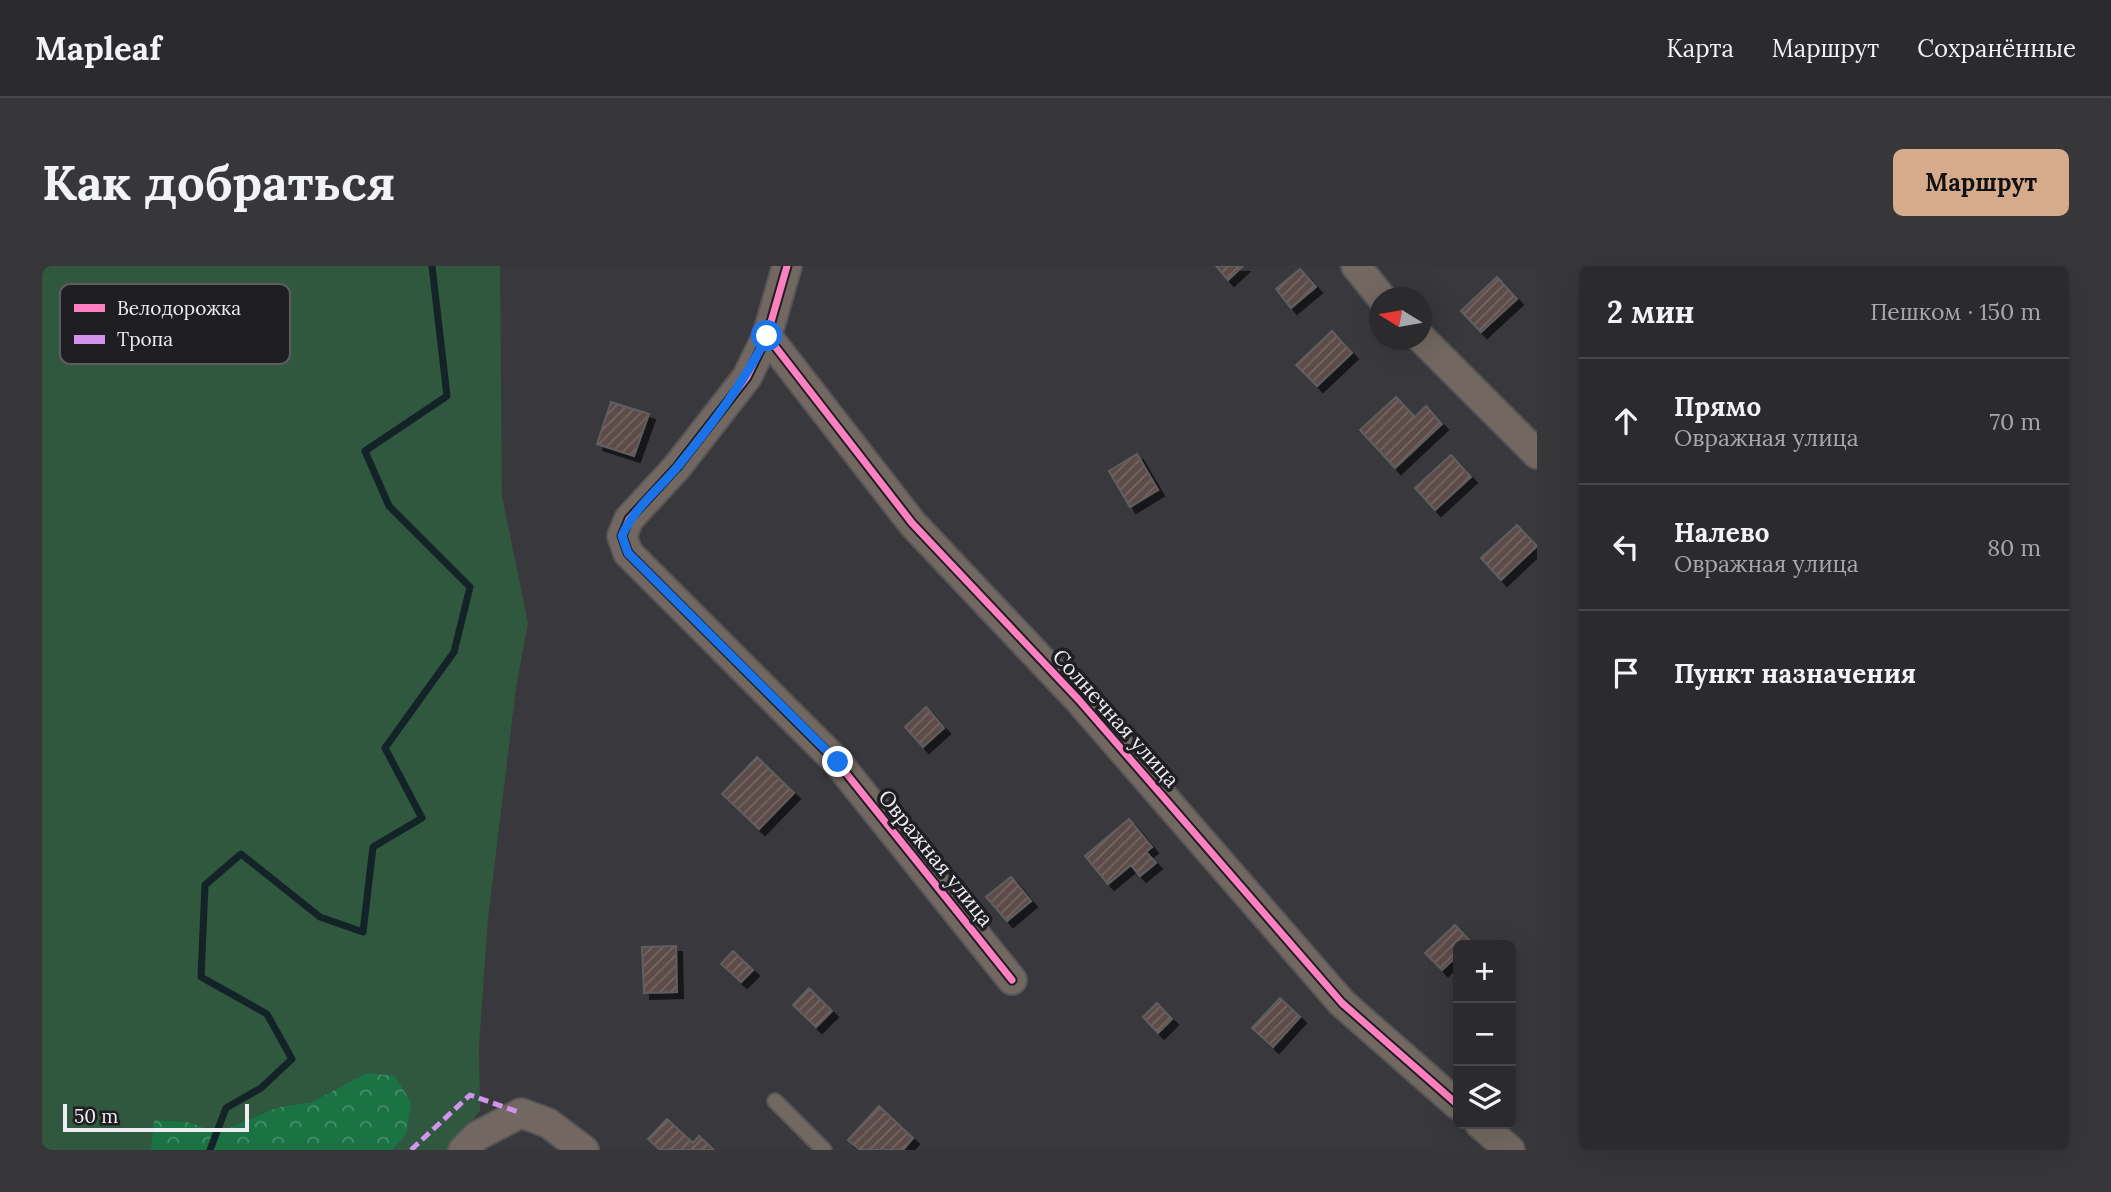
<!DOCTYPE html>
<html lang="ru">
<head>
<meta charset="utf-8">
<style>
	body { margin:0; font-family:Lora,serif; background:#373639; color:#f1f3f6 }
	.controls { position:absolute; right:21px; bottom:21px; display:grid; overflow:hidden; border-radius:10px; box-shadow:0 7px 28px #0002 }
	.controls button { width:63px; height:63px; display:grid; place-items:center; padding:0; border:0; border-bottom:2px solid #474649; background:#2b2a2d; color:#f1f3f6; font:35px sans-serif }
	.compass { position:absolute; left:1327px; top:21px; width:63px; height:63px; border-radius:50%; background:#2b2a2d; box-shadow:0 7px 28px #0002; rotate:281deg }
	.scale { position:absolute; left:21px; bottom:18px; width:186px; box-sizing:border-box; padding-left:7px; border:4px solid #eeedf3; border-top:0; font-size:19px; line-height:24px; white-space:nowrap; color:#eeedf3; -webkit-text-stroke:5px #1f1e22; paint-order:stroke }
	.stop { position:absolute; width:21px; height:21px; margin:-16px; border:5px solid #1a73e8; border-radius:50%; background:#fff }
	.stop.end { background:#1a73e8; border-color:#fff; box-shadow:0 2px 7px #0008 }
	.list { margin:0; padding:0; list-style:none }
	h2 { display:flex; justify-content:space-between; align-items:center; height:91px; margin:0; padding:0 28px; font-size:30px }
	h2 small { font-size:23px; font-weight:400; color:#a6a7aa }
	.list li { display:grid; grid-template-columns:46px 1fr auto; gap:21px; align-items:center; box-sizing:border-box; height:126px; padding:0 28px; border-top:2px solid #474649 }
	.list b { display:block; font-size:26px; white-space:nowrap }
	.list p { margin:0; font-size:23px; white-space:nowrap; color:#a6a7aa }
	.list em { font-size:23px; font-style:normal; color:#a6a7aa }
	.icon { flex:none; width:38px; height:38px; fill:none; stroke:currentColor; stroke-width:2; stroke-linecap:round; stroke-linejoin:round }
	.map { position:relative; flex:none; width:1495px; height:884px; overflow:hidden; border-radius:10px }
	header { display:flex; align-items:center; gap:42px; box-sizing:border-box; height:98px; padding:0 35px; background:#2b2a2d; border-bottom:2px solid #474649 }
	header strong { font-size:33px }
	nav { display:flex; gap:38px; margin-inline-start:auto; font-size:24px }
	.intro { display:flex; align-items:center; justify-content:space-between; box-sizing:border-box; height:168px; padding:0 42px }
	h1 { margin:0; font-size:49px }
	.button { padding:18px 32px; border-radius:10px; background:#d6ab8b; color:#111; font-size:24px; font-weight:700 }
	main { display:flex; gap:42px; padding:0 42px }
	aside { flex:1; background:#2b2a2d; border-radius:10px; box-shadow:0 7px 28px #0002 }
	.map>svg:first-child { display:block }
	.green { fill:#2f583e }
	.forest { fill:url(#forest-crowns) }
	.lines { fill:none; stroke-linecap:round; stroke-linejoin:round }
	.stream { stroke:#132328; stroke-width:7 }
	.building { fill:url(#building-hatch); stroke:#605e60; stroke-width:2; filter:url(#shadow) }
	.service-casing { stroke:#565658; stroke-width:18 }
	.minor-casing { stroke:#565658; stroke-width:32 }
	.service { stroke:#726861; stroke-width:14 }
	.minor { stroke:#726861; stroke-width:28 }
	.quiet { stroke:#d193ec; stroke-width:5; stroke-dasharray:10 5; stroke-linecap:butt }
	.cycleway-casing { stroke:#1f1e22; stroke-width:11 }
	.cycleway { stroke:#ff80c0; stroke-width:7 }
	.route { stroke:#1a73e8; stroke-width:9 }
	.labels { text-anchor:middle; dominant-baseline:central; stroke-width:7; stroke-linejoin:round; paint-order:stroke }
	.street-label { font-size:21px; fill:#eeedf3; stroke:#1f1e22 }
	.key { fill:#1f1e22; stroke:#5d5c61; stroke-width:2 }
	.key-label { font-size:19px; fill:#eeedf3 }
</style>
</head>
<body>
<header>
<strong>Mapleaf</strong>
<nav><a>Карта</a><a>Маршрут</a><a>Сохранённые</a></nav>
</header>
<div class="intro"><h1>Как добраться</h1><a class="button">Маршрут</a></div>
<main>
<div class="map">
<svg width="1495" height="884" viewBox="0 0 1495 884">
	<defs>
		<pattern id="forest-crowns" width="20" height="18" patternUnits="userSpaceOnUse" patternTransform="scale(1.75)"><rect width="20" height="18" fill="#1b7344"/><path d="M2 6a3 3 0 1 1 6 0M12 15a3 3 0 1 1 6 0" fill="none" stroke="#488e69"/></pattern>
		<pattern id="building-hatch" width="6" height="6" patternUnits="userSpaceOnUse" patternTransform="scale(1.75)"><rect width="6" height="6" fill="#5d4c48"/><path d="M-1 1l2-2M0 6l6-6M5 7l2-2" fill="none" stroke="#756663"/></pattern>
		<filter id="shadow"><feDropShadow dx="6" dy="6" stdDeviation="0" flood-color="#0009"/></filter>
	</defs>
	<rect width="100%" height="100%" fill="#39383c"/>
	<!-- green -->
	<path class="green" d="M0 0H458L460 230 486 357 474 422 446 653 437 780 438 845 408 884H350L364 869 324 807 270 836 237 841 176 866 145 856 113 854 109 884H0Z"/>
	<!-- forest -->
	<path class="forest" d="M324 807 353 810 369 837 364 869 350 884H109L112 854 145 856 176 866 237 841 270 836Z"/>
	<g class="lines">
		<!-- stream -->
		<path class="stream" d="M168 884 184 842 219 822 250 793 225 748 159 711 163 619 199 588 278 651 321 666 331 581 380 552 343 482 412 386 428 321 347 240 323 185 405 130 390 0"/>
	</g>
	<!-- building -->
	<path class="building" d="M1174 0H1201L1186 14Z
		M1258 3 1274 21 1249 42 1234 23Z
		M1455 11 1475 33 1439 66 1419 45Z
		M1290 65 1310 87 1275 120 1254 99Z
		M1354 131 1373 151 1384 140 1400 158 1353 202 1318 164Z
		M569 136 607 148 592 190 555 178Z
		M1095 188 1116 224 1088 241 1067 205Z
		M1409 189 1429 211 1393 244 1373 222Z
		M1475 259 1495 280 1459 314 1439 292Z
		M884 441 902 462 881 481 863 461Z
		M715 491 752 527 717 563 680 528Z
		M1087 553 1110 581 1104 586 1114 597 1098 610 1089 599 1066 618 1043 590Z
		M969 611 989 635 965 655 944 631Z
		M1413 659 1429 676 1416 679V689L1400 704 1383 687Z
		M634 680 635 726 602 727 600 681Z
		M691 685 711 704 699 716 679 698Z
		M767 722 790 745 774 761 751 739Z
		M1238 732 1258 751 1231 781 1210 762Z
		M1115 737 1130 753 1116 767 1101 751Z
		M837 840 871 872 861 884H818L806 874Z
		M625 853 651 877 657 870 672 884H618L606 873Z"/>
	<g class="lines">
		<!-- service casing -->
		<g class="service-casing">
			<path id="service" d="M733 835 782 884"/>
		</g>
		<!-- minor casing -->
		<g class="minor-casing">
			<path id="minor" d="M745 0 725 70 705 111 635 201 587 253 580 270 586 287 796 497 970 714
				M1314 0 1340 32
				M725 70 870 257 1037 434 1300 737 1416 839
				M1380 73 1495 188
				M1438 858 1468 884
				M421 884 435 870 479 847 506 857 542 884"/>
		</g>
		<!-- service -->
		<use href="#service" class="service"/>
		<!-- minor -->
		<use href="#minor" class="minor"/>
		<!-- quiet -->
		<path class="quiet" d="M369 884 428 829 479 847"/>
		<!-- cycleway casing -->
		<g class="cycleway-casing">
			<path id="cycleway" d="M745 0 725 70 705 111 635 201 587 253 580 270 586 287 796 497 970 714
				M725 70 870 257 1037 434 1300 737 1416 839"/>
		</g>
		<!-- cycleway -->
		<use href="#cycleway" class="cycleway"/>
	</g>
	<g class="lines">
		<!-- route -->
		<path class="route" d="M725 70C702 117 670 158 637 199 617 223 592 242 580 270L586 287 796 496"/>
	</g>
	<g class="labels">
		<!-- street labels -->
		<g class="street-label">
			<text transform="translate(1074 452) rotate(48)">Солнечная улица</text>
			<text transform="translate(894 592) rotate(51)">Овражная улица</text>
		</g>
	</g>
	<!-- legend -->
	<rect x="18" y="18" width="230" height="80" rx="10" class="key"/>
	<rect x="32" y="38" width="31" height="8" fill="#ff80c0"/>
	<rect x="32" y="69" width="31" height="9" fill="#d193ec"/>
	<g class="key-label">
		<text x="75" y="49">Велодорожка</text>
		<text x="75" y="80">Тропа</text>
	</g>
</svg>
<div class="controls">
<button>+</button>
<button>−</button>
<button><svg class="icon" aria-label="layers" viewBox="0 0 24 24"><path d="M12 4l9 5-9 5-9-5zM3 14l9 5 9-5"/></svg></button>
</div>
<svg class="compass" viewBox="-18 -18 36 36"><path d="M0-13l5 13h-10z" fill="#e53935"/><path d="M0 13l5-13h-10z" fill="#a6a7aa"/></svg>
<div class="scale">50 m</div>
<div class="stop" style="left:725px;top:70px"></div>
<div class="stop end" style="left:796px;top:496px"></div>
</div>
<aside>
<h2>2 мин<small>Пешком · 150 m</small></h2>
<ul class="list">
<li><svg class="icon" aria-label="ahead" viewBox="0 0 24 24"><path d="M12 20V5M6 11l6-6 6 6"/></svg><div><b>Прямо</b><p>Овражная улица</p></div><em>70 m</em></li>
<li><svg class="icon" aria-label="left" viewBox="0 0 24 24"><path d="M17 20v-9H6M10 6l-5 5 5 5"/></svg><div><b>Налево</b><p>Овражная улица</p></div><em>80 m</em></li>
<li><svg class="icon" aria-label="arrive" viewBox="0 0 24 24"><path d="M6 21V4h12l-3 4 3 4H6"/></svg><div><b>Пункт назначения</b></div></li>
</ul>
</aside>
</main>
</body>
</html>
